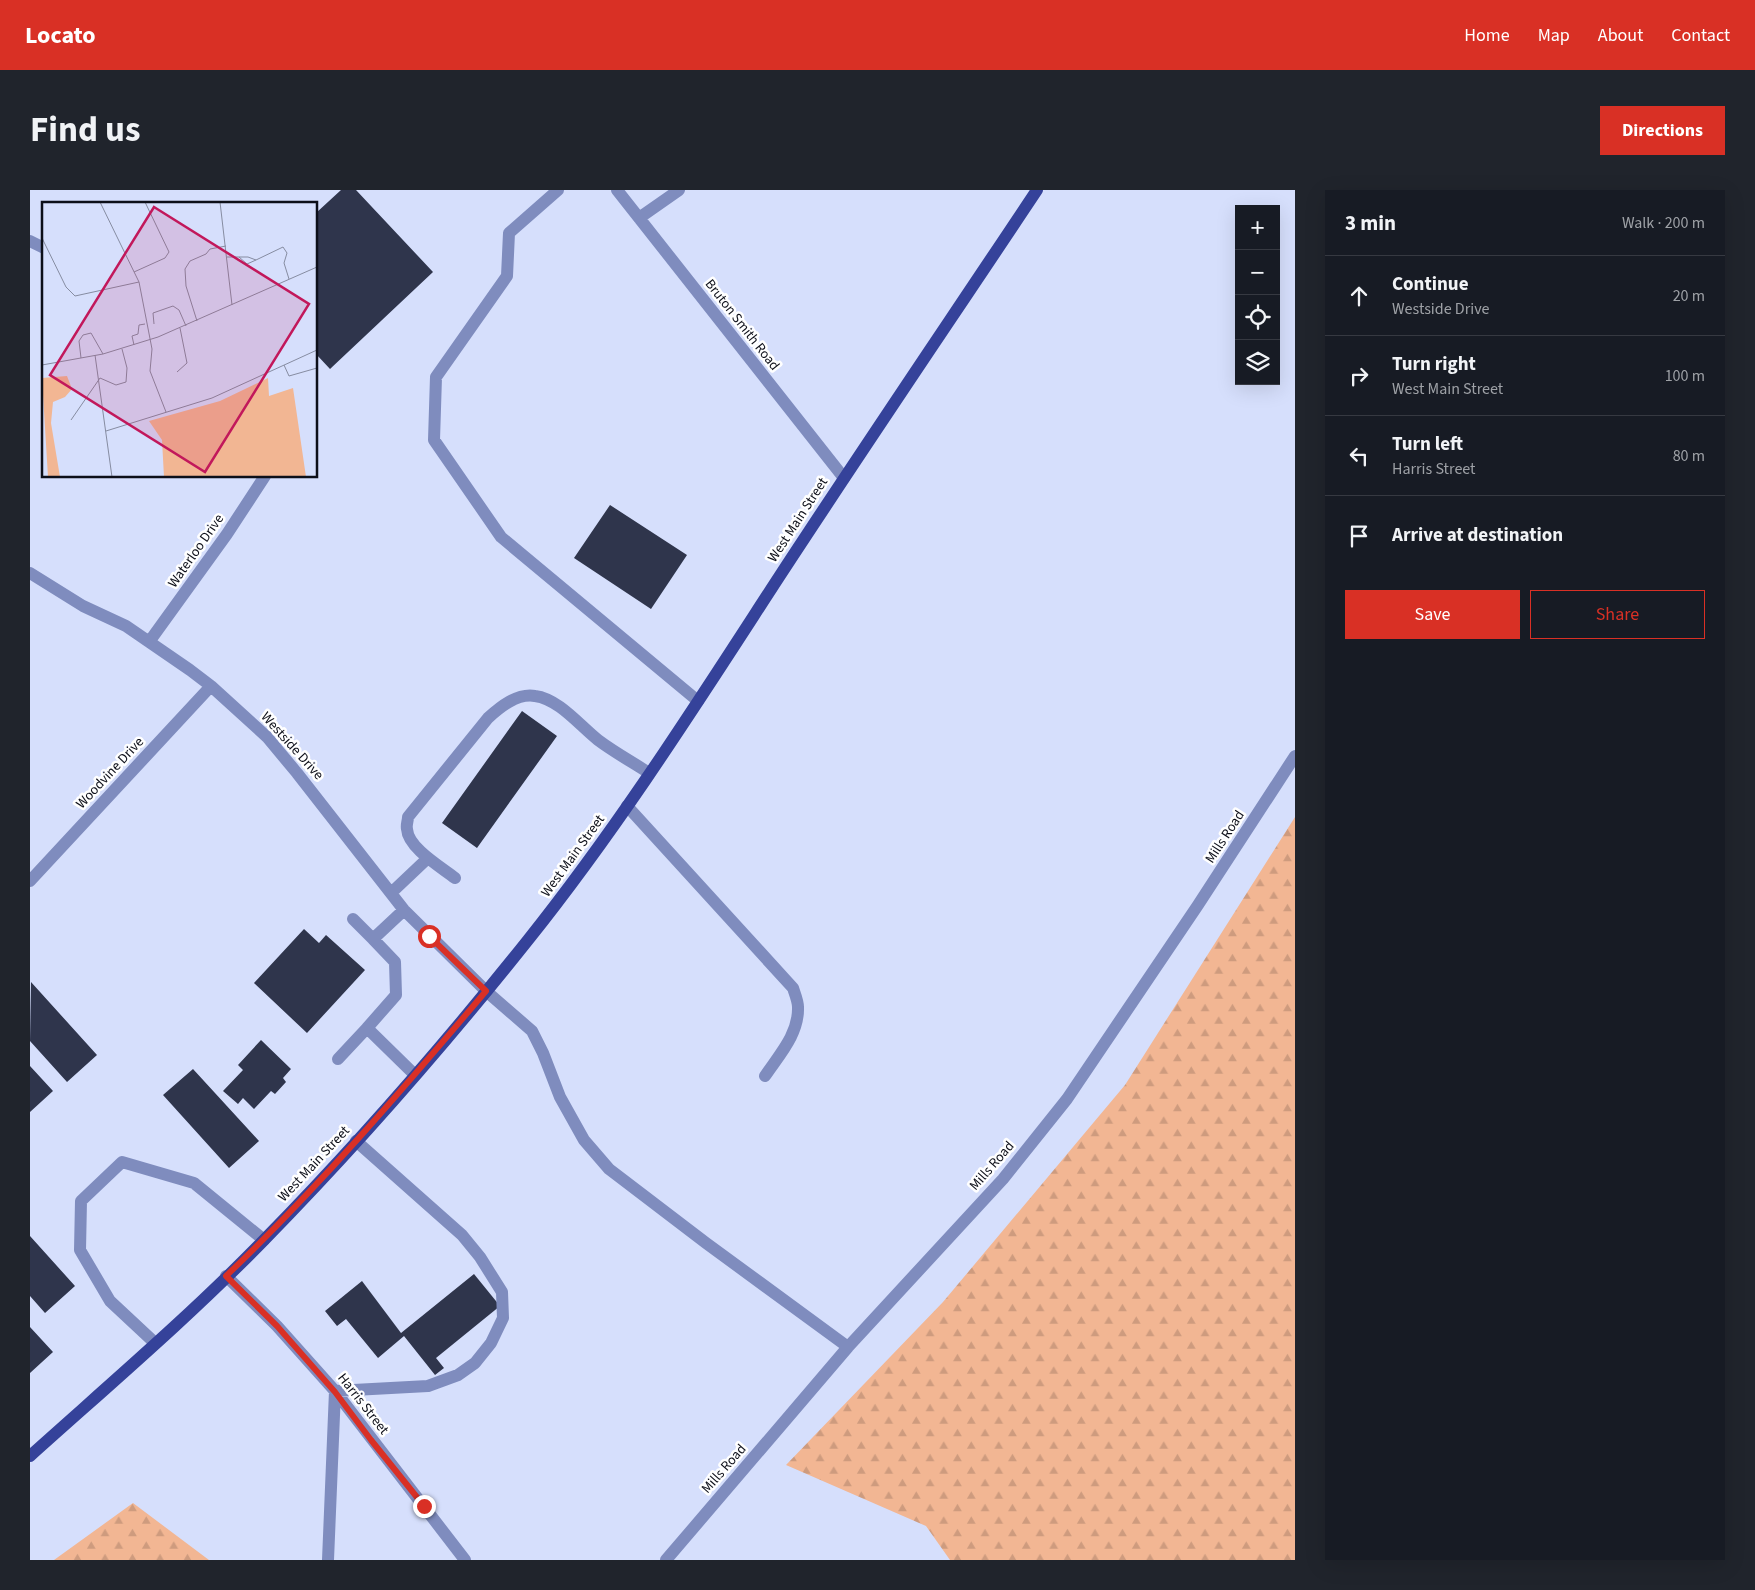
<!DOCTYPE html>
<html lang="en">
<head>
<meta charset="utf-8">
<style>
	body { margin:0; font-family:"Source Sans 3",sans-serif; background:#20242c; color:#f1f3f6 }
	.controls { position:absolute; right:15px; top:15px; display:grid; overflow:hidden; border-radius:0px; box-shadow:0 5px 20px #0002 }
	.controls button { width:45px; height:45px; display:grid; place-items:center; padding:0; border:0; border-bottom:1px solid #363941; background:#171b24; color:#f1f3f6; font:25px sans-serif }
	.stop { position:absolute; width:15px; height:15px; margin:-11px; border:4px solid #d93025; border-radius:50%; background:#fff }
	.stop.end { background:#d93025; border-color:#fff; box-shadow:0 1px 5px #0008 }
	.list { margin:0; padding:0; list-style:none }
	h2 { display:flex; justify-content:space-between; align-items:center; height:65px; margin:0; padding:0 20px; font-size:21px }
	h2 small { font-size:16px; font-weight:400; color:#9ea1a6 }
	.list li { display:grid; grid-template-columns:32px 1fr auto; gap:15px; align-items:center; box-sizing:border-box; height:80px; padding:0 20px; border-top:1px solid #363941 }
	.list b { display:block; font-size:19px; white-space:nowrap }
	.list p { margin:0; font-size:16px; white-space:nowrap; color:#9ea1a6 }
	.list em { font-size:16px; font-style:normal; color:#9ea1a6 }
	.actions { display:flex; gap:10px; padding:15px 20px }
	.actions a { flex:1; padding:11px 0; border:1px solid #d93025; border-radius:0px; text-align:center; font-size:18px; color:#d93025 }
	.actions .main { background:#d93025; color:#fff }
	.icon { flex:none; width:28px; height:28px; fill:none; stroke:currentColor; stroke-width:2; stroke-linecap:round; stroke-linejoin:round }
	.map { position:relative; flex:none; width:1265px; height:1370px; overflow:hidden; border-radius:0px }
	header { display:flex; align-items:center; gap:30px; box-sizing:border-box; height:70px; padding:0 25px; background:#d93025; color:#fff }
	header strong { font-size:24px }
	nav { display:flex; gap:28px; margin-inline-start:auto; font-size:18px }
	.intro { display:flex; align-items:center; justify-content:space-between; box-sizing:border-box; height:120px; padding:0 30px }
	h1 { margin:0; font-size:35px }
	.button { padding:12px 22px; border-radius:0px; background:#d93025; color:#fff; font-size:18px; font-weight:700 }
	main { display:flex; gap:30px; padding:0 30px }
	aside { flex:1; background:#171b24; border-radius:0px; box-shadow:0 5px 20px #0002 }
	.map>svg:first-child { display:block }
	.forest { fill:url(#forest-firs) }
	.building { fill:#2f354c }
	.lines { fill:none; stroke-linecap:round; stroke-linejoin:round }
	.minor { stroke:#7f8cbe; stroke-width:12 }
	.major { stroke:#35429a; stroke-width:12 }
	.route { stroke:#d93025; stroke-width:6 }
	.labels { text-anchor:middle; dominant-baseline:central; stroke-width:5; stroke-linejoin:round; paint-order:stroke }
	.street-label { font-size:14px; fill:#0d0f19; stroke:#fff }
	.inset-road { fill:none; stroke:#868ca1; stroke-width:1 }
	.view { fill:#c2185b; fill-opacity:0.15; stroke:#c2185b; stroke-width:2.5 }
	.inset-edge { fill:none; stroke:#0d0f19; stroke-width:2.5 }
</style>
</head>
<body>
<header>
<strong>Locato</strong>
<nav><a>Home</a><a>Map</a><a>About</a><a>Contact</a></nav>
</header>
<div class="intro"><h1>Find us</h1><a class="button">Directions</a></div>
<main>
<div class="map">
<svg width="1265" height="1370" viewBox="0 0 1265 1370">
	<defs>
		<pattern id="forest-firs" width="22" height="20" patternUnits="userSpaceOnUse" patternTransform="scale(1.25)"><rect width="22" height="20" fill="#f2b693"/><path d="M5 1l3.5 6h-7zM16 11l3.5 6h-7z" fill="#ce9b7e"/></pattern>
	</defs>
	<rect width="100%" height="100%" fill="#d6dffc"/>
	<!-- forest -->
	<path class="forest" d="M1265 627V1370H920L896 1336 756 1275 913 1112 1095 895Z
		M103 1313 179 1370H24Z"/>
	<!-- building -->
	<path class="building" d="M311 0H326L403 82 300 179 286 164V23Z
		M580 315 657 365 621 419 544 368Z
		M492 521 527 546 447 658 412 633Z
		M274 739 289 753 296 745 335 780 277 843 224 793Z
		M1 792 67 865 37 892 0 851Z
		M231 850 261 879 253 888 256 892 245 904 241 901 224 919 213 908 208 914 193 901 213 880 208 875Z
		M0 876 23 901 0 922Z
		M163 879 229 951 199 978 133 905Z
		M0 1046 45 1096 15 1123 0 1106Z
		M444 1084 470 1116 406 1168 414 1178 405 1185 374 1146 348 1168 316 1129 307 1136 295 1121 332 1091 371 1143Z
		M0 1137 23 1162 0 1183Z"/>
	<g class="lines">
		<!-- minor -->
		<path class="minor" d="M528 0 479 43 477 86 406 187 404 250 471 347 668 511
			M587 0 814 288
			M609 28 649 0
			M0 51 14 58
			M0 383 53 416 96 436 160 480 181 496 237 547 267 583 374 720 456 801 502 841 513 863 530 907 554 950 579 979 676 1053 818 1157
			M119 452 197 344 235 286
			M597 616 763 798C765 804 768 811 768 817 769 844 749 865 735 886
			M425 688C411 677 378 658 377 639 376 635 378 631 378 627L458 528C470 517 487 503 505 506 529 509 550 536 568 550 584 562 602 572 619 583
			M0 691 181 496
			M361 703 398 668
			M374 720 343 749 365 772 366 805 337 838 385 885
			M323 729 343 749
			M308 869 337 838
			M196 1086 247 1136 305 1201 435 1370
			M125 1153 80 1111 50 1060 51 1011 92 972 164 993 234 1050
			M298 1370 305 1201 398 1196 428 1185 445 1173 461 1153 473 1128 472 1102 450 1067 432 1045 326 951
			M636 1370 818 1157 973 989 1037 909 1168 715 1265 566"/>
		<!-- major -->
		<path class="major" d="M0 1266C79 1195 160 1126 234 1050 327 955 415 854 498 750 590 635 669 510 749 387 834 257 921 129 1007 0"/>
	</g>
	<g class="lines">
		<!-- route -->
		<path class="route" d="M394 1316 341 1250 305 1202 247 1136 196 1086C289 997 373 899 456 801L399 746"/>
	</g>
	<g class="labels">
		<!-- street labels -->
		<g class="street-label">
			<text transform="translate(712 135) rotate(52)">Bruton Smith Road</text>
			<text transform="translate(768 330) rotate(-57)">West Main Street</text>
			<text transform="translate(166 361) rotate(-55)">Waterloo Drive</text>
			<text transform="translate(262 556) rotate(48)">Westside Drive</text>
			<text transform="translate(80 583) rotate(-47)">Woodvine Drive</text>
			<text transform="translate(1195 647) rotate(-57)">Mills Road</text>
			<text transform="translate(543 666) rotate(-54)">West Main Street</text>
			<text transform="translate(284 974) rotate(-47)">West Main Street</text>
			<text transform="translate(962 976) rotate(-49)">Mills Road</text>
			<text transform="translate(333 1214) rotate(52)">Harris Street</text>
			<text transform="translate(694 1279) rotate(-49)">Mills Road</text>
		</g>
	</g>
	<!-- overview -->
	<g transform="translate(12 12)">
		<rect width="275" height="275" fill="#d6dffc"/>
		<path d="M25 174 30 187 23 195 11 200 9 221 18 275H6L0 176ZM226 176 227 194 251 186 264 275H122L120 238 107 219 178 199Z" fill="#f2b693"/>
		<path class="inset-road" d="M58 0 97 80 110 147 108 169 124 210M178 0 190 103M0 36 24 85 33 94 97 80M185 55H206L214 58 241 45 245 51 242 61 247 77M197 55 205 62 214 58M92 70 123 56 127 50 103 0M155 119 144 84 143 67 148 59 164 52 168 47 184 44M112 122 111 111 131 104 137 108 144 124M92 143 90 134 96 132 97 123 103 122M53 153 70 275M39 156 37 139 41 133 49 131 61 152M0 163 61 152 116 135 275 65M242 163 247 174 275 166M135 170 145 161 138 126M29 218 58 176 74 183 84 180 85 166 80 147M64 229 170 196 275 148"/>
		<path class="view" d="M112 5 267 102 163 270 8 173Z"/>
		<rect width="275" height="275" class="inset-edge"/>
	</g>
</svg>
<div class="controls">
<button>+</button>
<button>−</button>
<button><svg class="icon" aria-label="locate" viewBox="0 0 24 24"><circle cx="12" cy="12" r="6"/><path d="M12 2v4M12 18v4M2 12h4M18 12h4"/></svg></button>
<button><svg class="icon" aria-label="layers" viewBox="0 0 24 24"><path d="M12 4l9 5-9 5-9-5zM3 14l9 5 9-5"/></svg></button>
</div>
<div class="stop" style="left:399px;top:746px"></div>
<div class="stop end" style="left:394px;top:1316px"></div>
</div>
<aside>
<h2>3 min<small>Walk · 200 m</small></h2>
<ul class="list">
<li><svg class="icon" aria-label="ahead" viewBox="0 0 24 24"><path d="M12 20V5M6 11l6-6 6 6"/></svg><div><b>Continue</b><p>Westside Drive</p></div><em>20 m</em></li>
<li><svg class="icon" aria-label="right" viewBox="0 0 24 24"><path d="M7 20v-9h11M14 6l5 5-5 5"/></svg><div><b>Turn right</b><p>West Main Street</p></div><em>100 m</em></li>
<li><svg class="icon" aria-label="left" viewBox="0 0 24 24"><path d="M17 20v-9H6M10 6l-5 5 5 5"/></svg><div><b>Turn left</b><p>Harris Street</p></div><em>80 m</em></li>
<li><svg class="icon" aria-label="arrive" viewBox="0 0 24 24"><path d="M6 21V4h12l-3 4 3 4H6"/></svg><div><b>Arrive at destination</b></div></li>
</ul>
<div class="actions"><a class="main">Save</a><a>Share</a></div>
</aside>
</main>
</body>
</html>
